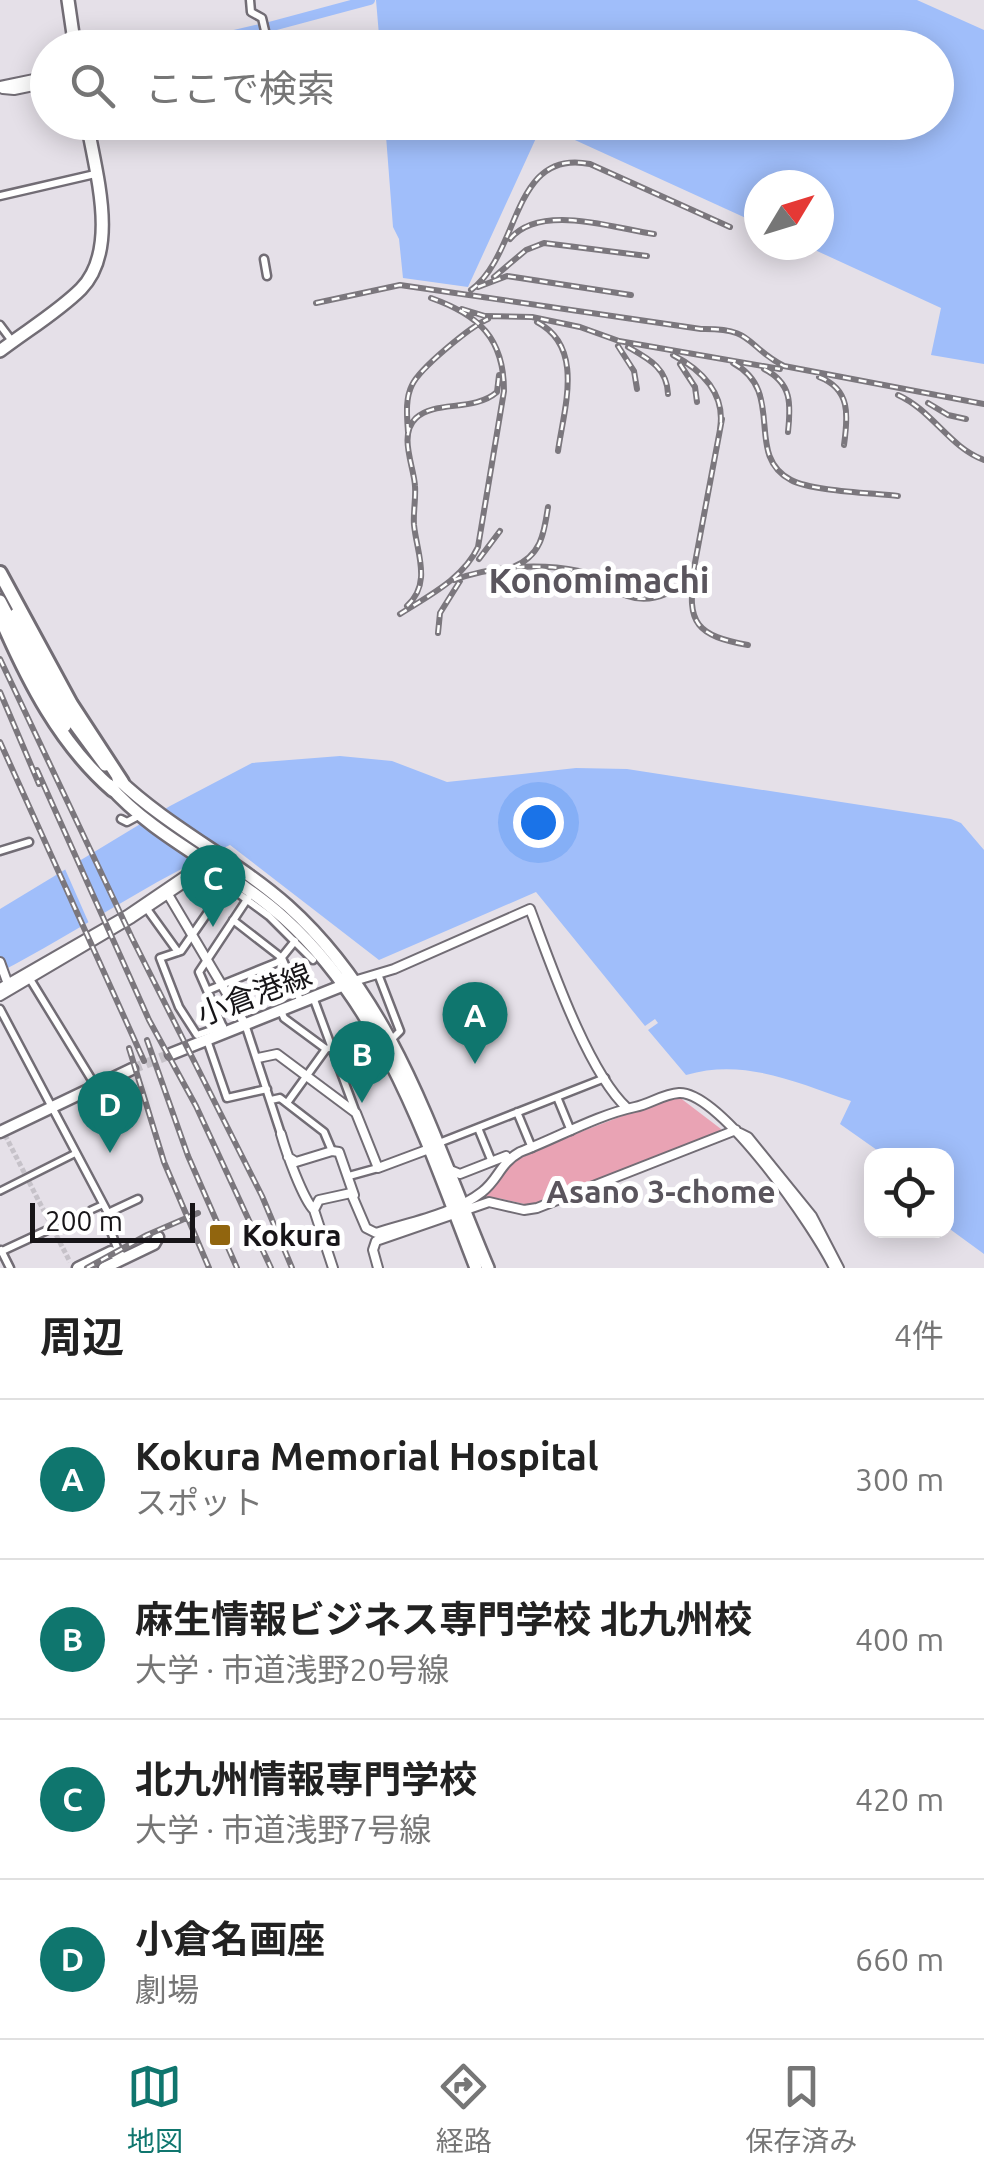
<!DOCTYPE html>
<html lang="ja">
<head>
<meta charset="utf-8">
<style>
	body { margin:0; font-family:Ubuntu,"Noto Sans JP",sans-serif; background:#f6f6f6; color:#222 }
	.controls { position:absolute; right:30px; bottom:30px; display:grid; overflow:hidden; border-radius:20px; box-shadow:0 5px 25px #0003 }
	.controls button { width:90px; height:90px; display:grid; place-items:center; padding:0; border:0; border-bottom:2px solid #e0e0e0; background:#fff; color:#222; font:50px sans-serif }
	.compass { position:absolute; left:744px; top:170px; width:90px; height:90px; border-radius:50%; background:#fff; box-shadow:0 5px 25px #0003; rotate:52deg }
	.scale { position:absolute; left:30px; bottom:25px; width:165px; box-sizing:border-box; padding-left:10px; border:5px solid #171518; border-top:0; font-size:28px; line-height:35px; white-space:nowrap; color:#171518; -webkit-text-stroke:8px #fff; paint-order:stroke }
	.you { position:absolute; left:538px; top:822px; width:35px; height:35px; margin:-25px; border:8px solid #fff; border-radius:50%; background:#1a73e8; box-shadow:0 0 0 15px #1a73e833 }
	.badge { display:grid; place-items:center; width:65px; height:65px; border-radius:50%; background:#0f766e; color:#fff; font-size:32px; font-weight:700 }
	.pin { position:absolute; translate:-50% -82px; filter:drop-shadow(0 2px 5px #0008) }
	.pin::after { content:''; position:absolute; top:52px; width:35px; height:30px; background:inherit; clip-path:polygon(0 0,100% 0,50% 100%) }
	.list { margin:0; padding:0; list-style:none }
	h2 { display:flex; justify-content:space-between; align-items:center; height:130px; margin:0; padding:0 40px; font-size:42px }
	h2 small { font-size:32px; font-weight:400; color:#767676 }
	.list li { display:grid; grid-template-columns:65px 1fr auto; gap:30px; align-items:center; box-sizing:border-box; height:160px; padding:0 40px; border-top:2px solid #e0e0e0 }
	.list b { display:block; font-size:38px; white-space:nowrap }
	.list p { margin:0; font-size:32px; white-space:nowrap; color:#767676 }
	.list em { font-size:32px; font-style:normal; color:#767676 }
	.icon { flex:none; width:55px; height:55px; fill:none; stroke:currentColor; stroke-width:2; stroke-linecap:round; stroke-linejoin:round }
	.map { position:relative; flex:none; width:984px; height:1268px; overflow:hidden }
	.search { position:absolute; background:#fff; box-shadow:0 5px 25px #0003; left:30px; right:30px; top:30px; height:110px; display:flex; align-items:center; gap:25px; box-sizing:border-box; padding:0 35px; border-radius:55px; color:#767676; font-size:38px }
	.sheet { height:770px; background:#fff }
	nav { display:flex; justify-content:space-around; align-items:center; box-sizing:border-box; height:140px; border-top:2px solid #e0e0e0; background:#fff; font-size:28px; color:#767676 }
	nav a { display:grid; justify-items:center; gap:5px }
	nav .on { color:#0f766e }
	.map>svg:first-child { display:block }
	.green { fill:#e9a3b4 }
	.water { fill:#a0befa }
	.pier { fill:#e5e0e8 }
	.lines { fill:none; stroke-linecap:round; stroke-linejoin:round }
	.river { stroke:#a0befa; stroke-width:10 }
	.pedestrian-tunnel { stroke:#c6c2c9; stroke-width:5; stroke-dasharray:5 2.5; stroke-linecap:butt }
	.primary-tunnel { stroke:#c6c2c9; stroke-width:10; stroke-dasharray:10 5; stroke-linecap:butt }
	.pedestrian-casing { stroke:#726d75; stroke-width:10 }
	.minor-casing { stroke:#726d75; stroke-width:11 }
	.tertiary-casing { stroke:#726d75; stroke-width:12 }
	.primary-casing { stroke:#726d75; stroke-width:15 }
	.trunk-casing { stroke:#726d75; stroke-width:16 }
	.motorway-casing { stroke:#726d75; stroke-width:18 }
	.pedestrian { stroke:#fff; stroke-width:5 }
	.minor { stroke:#fff; stroke-width:6 }
	.tertiary { stroke:#fff; stroke-width:8 }
	.primary { stroke:#fff; stroke-width:10 }
	.trunk { stroke:#fff; stroke-width:11 }
	.motorway { stroke:#fff; stroke-width:12 }
	.rail-casing { stroke:#7b777d; stroke-width:6 }
	.rail { stroke:#fff; stroke-width:2.5; stroke-dasharray:8; stroke-linecap:butt }
	.poi-dot { fill:#91650e; stroke:#fff; stroke-width:4 }
	.labels { text-anchor:middle; dominant-baseline:central; stroke-width:10; stroke-linejoin:round; paint-order:stroke }
	.street-label { font-size:30px; fill:#171518; stroke:#fff }
	.poi-label { font-size:30px; font-weight:bold; fill:#171518; stroke:#fff; text-anchor:start }
	.neighbourhood-label { font-size:32px; font-weight:bold; fill:#5a555d; stroke:#fff }
	.quarter-label { font-size:35px; font-weight:bold; fill:#5a555d; stroke:#fff }
</style>
</head>
<body>
<div class="map">
<svg width="984" height="1268" viewBox="0 0 984 1268">
	<rect width="100%" height="100%" fill="#e5e0e8"/>
	<!-- green -->
	<path class="green" d="M679 1097 721 1129 718 1133 533 1206 498 1198 474 1204 472 1200 515 1157 664 1100Z"/>
	<!-- water -->
	<path class="water" d="M376 0H917L984 30V364L931 355 941 308 804 245H819V185H759V224L542 125 468 287 403 278 399 239 393 227 385 123 936 122V48L380 47Z
		M340 756 392 761 447 782 576 768 627 769 951 819 961 823 984 850V1254L947 1227V1213L953 1203 947 1198 946 1156 884 1155 840 1124 851 1101C795 1082 744 1058 686 1075L648 1030 658 1023 655 1019 645 1026 536 892 379 960 230 845C150 881 78 932 0 972V909L170 806 252 763Z"/>
	<!-- pier -->
	<path class="pier" d="M78 860 105 920 91 928 65 869Z"/>
	<g class="lines">
		<!-- river -->
		<path class="river" d="M269 27 370 0
			M178 48 260 29"/>
		<!-- pedestrian-tunnel -->
		<path class="pedestrian-tunnel" d="M5 1135 70 1262
			M54 1227 91 1210"/>
		<!-- primary-tunnel -->
		<path class="primary-tunnel" d="M132 1069 171 1054"/>
		<!-- pedestrian casing -->
		<g class="pedestrian-casing">
			<path id="pedestrian" d="M0 1191 76 1153
				M91 1210 102 1205"/>
		</g>
		<!-- minor casing -->
		<g class="minor-casing">
			<path id="minor" d="M250 0 251 12 262 18 266 35
				M0 196 95 174
				M264 259 267 276
				M0 325 12 341
				M121 819 127 822 142 814
				M0 851 29 842
				M212 877 225 886
				M147 909 178 952
				M233 920 282 958 301 1002
				M378 974 400 1031 392 1039
				M30 979 95 1085
				M209 990 278 962 295 941
				M313 997 356 1113
				M0 1009 108 1213 107 1221 119 1253
				M281 1011 284 1018 326 1049
				M245 1024 281 1134
				M223 1026 197 1035 179 1007 160 958 181 951 227 885 269 916 313 960
				M223 1027 199 972 248 898
				M207 1040 227 1098 267 1089
				M557 1097 571 1131
				M271 1100 280 1098 324 1132 332 1151
				M287 1103 326 1049 332 1047
				M517 1112 532 1148
				M478 1128 492 1162
				M439 1143 605 1078
				M349 1176 378 1168
				M108 1213 138 1199
				M1 1250 10 1268
				M0 1252 54 1227"/>
		</g>
		<!-- tertiary casing -->
		<g class="tertiary-casing">
			<path id="tertiary" d="M0 86 48 76
				M3 89 14 90 48 83
				M166 891 245 1024
				M0 962 9 987
				M354 981 394 969 530 909C550 962 587 1071 627 1108
				M0 988 127 915 208 860
				M0 996 132 918 214 863
				M258 1058 277 1054 356 1113 378 1168 429 1149
				M740 1133 748 1137 812 1216 839 1268
				M281 1134C286 1152 303 1199 314 1210
				M288 1157 296 1162 332 1151 339 1152 354 1195
				M450 1170 460 1174 506 1156
				M333 1268 314 1210 319 1200 351 1193 366 1228 376 1233C410 1222 454 1214 482 1192 499 1179 499 1164 520 1152 557 1138 597 1115 635 1107 650 1104 663 1094 679 1093 721 1091 816 1230 834 1268
				M378 1268 373 1250 376 1241 489 1202 524 1210 537 1208 736 1130"/>
		</g>
		<!-- primary casing -->
		<g class="primary-casing">
			<path id="primary" d="M171 1054 349 983
				M0 1132 132 1069
				M78 1268 111 1252 124 1258
				M104 1268 154 1244 158 1237"/>
		</g>
		<!-- trunk casing -->
		<g class="trunk-casing">
			<path id="trunk" d="M68 0 75 48
				M0 351C26 331 58 312 81 289 120 249 95 171 87 122
				M0 601 65 726
				M16 614 66 712 105 765
				M118 779C169 828 235 859 288 906 396 1003 433 1139 488 1268
				M109 785C153 837 231 870 284 918 385 1009 428 1145 476 1268"/>
		</g>
		<!-- motorway casing -->
		<g class="motorway-casing">
			<path id="motorway" d="M0 573 71 704 122 782
				M0 616C28 681 60 744 113 790"/>
		</g>
		<!-- pedestrian -->
		<use href="#pedestrian" class="pedestrian"/>
		<!-- minor -->
		<use href="#minor" class="minor"/>
		<!-- tertiary -->
		<use href="#tertiary" class="tertiary"/>
		<!-- primary -->
		<use href="#primary" class="primary"/>
		<!-- trunk -->
		<use href="#trunk" class="trunk"/>
		<!-- motorway -->
		<use href="#motorway" class="motorway"/>
		<!-- rail casing -->
		<g class="rail-casing">
			<path id="rail" d="M510 239C540 203 613 228 654 234
				M494 277 526 250 544 243 647 256
				M478 287 507 276 631 295
				M471 290C521 253 511 148 590 164L730 227
				M316 303 400 285 701 329C755 328 744 345 784 366L984 404
				M462 309 485 316 532 317 580 327 619 341 780 369
				M537 322C585 347 564 408 558 451
				M618 346 634 371 637 389
				M628 347C649 359 667 368 668 394
				M673 355C702 370 726 394 720 429
				M733 363C787 392 743 455 791 480 811 491 873 493 898 496
				M680 364 695 387 697 402
				M764 369C792 383 791 404 788 432
				M819 377C851 389 848 416 844 445
				M898 395C933 411 949 447 984 460
				M928 403 948 415 966 419
				M408 432C407 416 405 399 412 385 420 368 471 326 488 319
				M479 559 500 531
				M513 567C541 556 544 534 548 507
				M695 572C685 624 698 636 748 645
				M454 580C491 566 539 563 579 571 597 574 610 590 627 596 653 605 682 591 694 568L722 419
				M407 606C432 583 417 554 414 525 413 512 416 499 415 486 414 466 398 435 416 418 435 400 474 412 497 392L499 375
				M400 614C428 596 463 579 478 547L504 391C504 338 479 315 431 298
				M438 633 440 613 460 581
				M0 659 132 938 262 1196 292 1268
				M0 692 39 784
				M0 742 144 1061
				M37 770 149 1020 196 1106 271 1268
				M147 1040 188 1156 237 1268
				M129 1048 164 1162 209 1268
				M87 1268 147 1235 198 1213"/>
		</g>
		<!-- rail -->
		<use href="#rail" class="rail"/>
	</g>
	<!-- markers -->
	<rect class="poi-dot" x="208" y="1223" width="24" height="24" rx="5"/>
	<g class="labels">
		<!-- street labels -->
		<g class="street-label">
			<text transform="translate(254 994) rotate(-21)">小倉港線</text>
		</g>
		<!-- poi labels -->
		<g class="poi-label">
			<text x="242" y="1235">Kokura</text>
		</g>
		<!-- neighbourhood labels -->
		<g class="neighbourhood-label">
			<text x="661" y="1191">Asano 3-chome</text>
		</g>
		<!-- quarter labels -->
		<g class="quarter-label">
			<text x="599" y="580">Konomimachi</text>
		</g>
	</g>
</svg>
<div class="controls">
<button><svg class="icon" aria-label="locate" viewBox="0 0 24 24"><circle cx="12" cy="12" r="6"/><path d="M12 2v4M12 18v4M2 12h4M18 12h4"/></svg></button>
</div>
<svg class="compass" viewBox="-18 -18 36 36"><path d="M0-13l5 13h-10z" fill="#e53935"/><path d="M0 13l5-13h-10z" fill="#767676"/></svg>
<div class="scale">200 m</div>
<div class="you"></div>
<div class="pin badge" style="left:475px;top:1064px">A</div>
<div class="pin badge" style="left:362px;top:1103px">B</div>
<div class="pin badge" style="left:213px;top:927px">C</div>
<div class="pin badge" style="left:110px;top:1153px">D</div>
<div class="search"><svg class="icon" aria-label="search" viewBox="0 0 24 24"><circle cx="10" cy="10" r="6"/><path d="M15 15l6 6"/></svg>ここで検索</div>
</div>
<section class="sheet">
<h2>周辺<small>4件</small></h2>
<ul class="list">
<li><span class="badge">A</span><div><b>Kokura Memorial Hospital</b><p>スポット</p></div><em>300 m</em></li>
<li><span class="badge">B</span><div><b>麻生情報ビジネス専門学校 北九州校</b><p>大学 · 市道浅野20号線</p></div><em>400 m</em></li>
<li><span class="badge">C</span><div><b>北九州情報専門学校</b><p>大学 · 市道浅野7号線</p></div><em>420 m</em></li>
<li><span class="badge">D</span><div><b>小倉名画座</b><p>劇場</p></div><em>660 m</em></li>
</ul>
</section>
<nav>
<a class="on"><svg class="icon" aria-label="map" viewBox="0 0 24 24"><path d="M3 6l6-2 6 2 6-2v14l-6 2-6-2-6 2zM9 4v14M15 6v14"/></svg>地図</a>
<a><svg class="icon" aria-label="directions" viewBox="0 0 24 24"><path d="M12 3l9 9-9 9-9-9zM9 14v-3h6M13 9l2 2-2 2"/></svg>経路</a>
<a><svg class="icon" aria-label="saved" viewBox="0 0 24 24"><path d="M7 4h10v16l-5-4-5 4z"/></svg>保存済み</a>
</nav>
</body>
</html>
